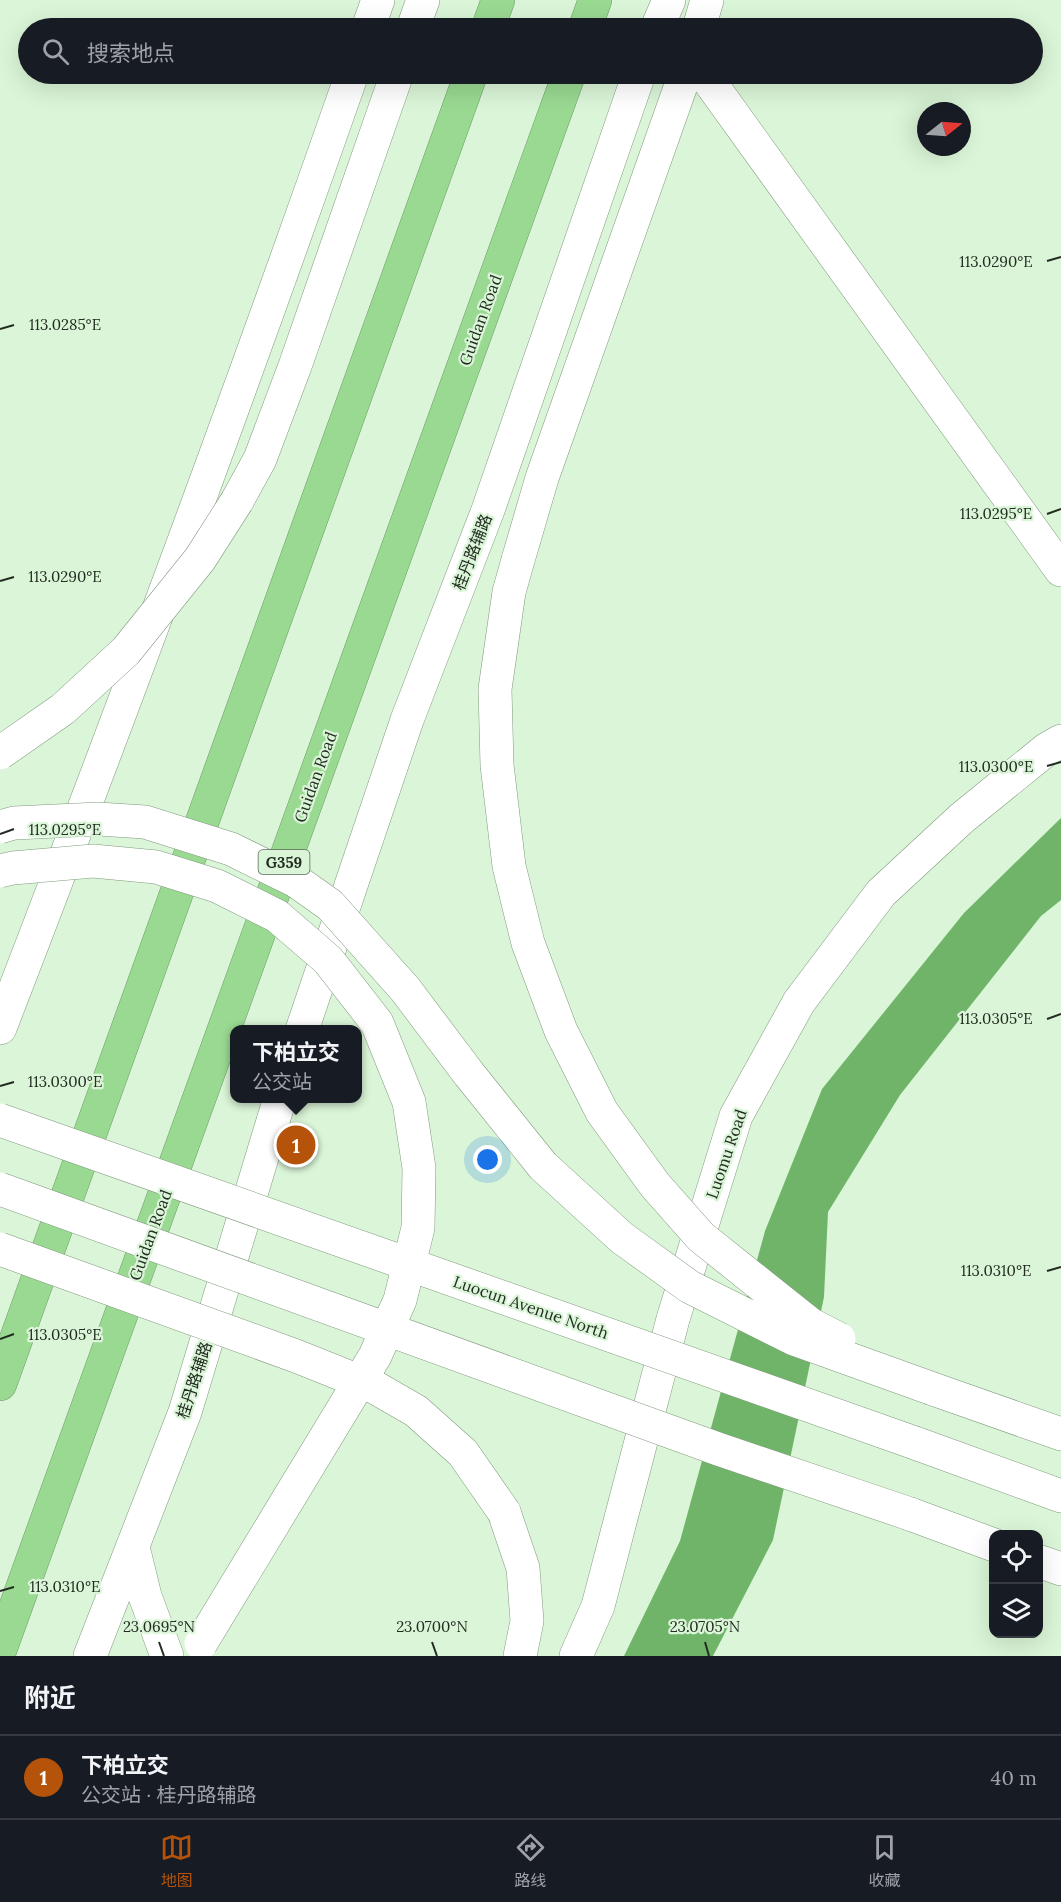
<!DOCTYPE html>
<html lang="zh">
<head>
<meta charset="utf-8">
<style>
	body { margin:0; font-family:Lora,"Noto Sans SC",serif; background:#20242c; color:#f1f3f6 }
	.controls { position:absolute; right:18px; bottom:18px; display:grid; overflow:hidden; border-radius:12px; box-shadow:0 6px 24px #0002 }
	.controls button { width:54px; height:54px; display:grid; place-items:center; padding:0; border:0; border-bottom:2px solid #363941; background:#171b24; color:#f1f3f6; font:30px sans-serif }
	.compass { position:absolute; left:917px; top:102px; width:54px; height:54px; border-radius:50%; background:#171b24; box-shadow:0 6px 24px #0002; rotate:73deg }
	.you { position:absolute; left:488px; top:1160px; width:21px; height:21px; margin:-15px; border:4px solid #fff; border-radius:50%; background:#1a73e8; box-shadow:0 0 0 9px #1a73e833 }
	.badge { display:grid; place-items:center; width:39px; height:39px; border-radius:50%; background:#b45309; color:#fff; font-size:20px; font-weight:700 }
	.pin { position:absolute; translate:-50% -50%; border:3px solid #fff; box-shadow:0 2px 6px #0006 }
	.popup { position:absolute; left:230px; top:1025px; width:132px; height:78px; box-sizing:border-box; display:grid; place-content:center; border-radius:12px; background:#171b24; filter:drop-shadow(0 2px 4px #0005); font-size:20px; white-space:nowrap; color:#9ea1a6 }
	.popup b { font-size:22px; color:#f1f3f6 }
	.popup::after { content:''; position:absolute; left:50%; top:100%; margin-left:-12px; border:12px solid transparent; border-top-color:#171b24 }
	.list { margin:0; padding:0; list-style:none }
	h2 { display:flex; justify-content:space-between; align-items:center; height:78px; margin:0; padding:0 24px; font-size:26px }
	h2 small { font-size:20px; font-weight:400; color:#9ea1a6 }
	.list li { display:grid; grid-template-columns:39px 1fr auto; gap:18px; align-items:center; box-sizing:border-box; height:84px; padding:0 24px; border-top:2px solid #363941 }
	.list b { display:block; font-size:22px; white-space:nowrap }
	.list p { margin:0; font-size:20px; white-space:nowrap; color:#9ea1a6 }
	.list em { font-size:20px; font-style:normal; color:#9ea1a6 }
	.icon { flex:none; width:33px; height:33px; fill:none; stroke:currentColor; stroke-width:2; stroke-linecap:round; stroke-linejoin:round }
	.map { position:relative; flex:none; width:1061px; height:1656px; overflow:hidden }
	.search { position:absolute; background:#171b24; box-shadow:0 6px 24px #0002; left:18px; right:18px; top:18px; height:66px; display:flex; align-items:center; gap:15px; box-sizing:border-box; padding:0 21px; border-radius:33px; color:#9ea1a6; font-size:22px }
	.sheet { height:162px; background:#171b24 }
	nav { display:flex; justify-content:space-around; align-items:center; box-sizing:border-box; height:84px; border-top:2px solid #363941; background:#171b24; font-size:16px; color:#9ea1a6 }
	nav a { display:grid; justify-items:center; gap:3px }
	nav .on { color:#b45309 }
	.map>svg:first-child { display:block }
	.water { fill:#70b46a }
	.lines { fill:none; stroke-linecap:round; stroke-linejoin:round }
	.street-casing { stroke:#819a7e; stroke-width:34 }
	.secondary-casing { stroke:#819a7e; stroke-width:34 }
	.highway-casing { stroke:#6f9c6a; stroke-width:34 }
	.street { stroke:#fff; stroke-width:33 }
	.secondary { stroke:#fff; stroke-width:33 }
	.highway { stroke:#99d992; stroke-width:33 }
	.secondary-bridge-casing { stroke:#819a7e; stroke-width:34; stroke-linecap:butt }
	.secondary-bridge { stroke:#fff; stroke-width:33 }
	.ticks { fill:none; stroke:#222c21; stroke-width:2 }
	.labels { text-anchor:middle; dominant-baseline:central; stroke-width:4.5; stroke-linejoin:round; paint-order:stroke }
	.shield { fill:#daf5d7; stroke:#596858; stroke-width:1.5 }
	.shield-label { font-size:15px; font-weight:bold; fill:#222c21 }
	.street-label { font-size:16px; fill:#222c21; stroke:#daf5d7 }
	.ticks-label { font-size:15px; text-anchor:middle; fill:#222c21; stroke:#daf5d7; stroke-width:4.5; stroke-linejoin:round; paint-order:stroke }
</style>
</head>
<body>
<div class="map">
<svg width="1061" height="1656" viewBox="0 0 1061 1656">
	<rect width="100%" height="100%" fill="#daf5d7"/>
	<!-- water -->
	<path class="water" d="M1061 818V900L1041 916 900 1095 828 1212 824 1297 773 1540 713 1656H624L680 1541 765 1231 822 1089 964 913Z"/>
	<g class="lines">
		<!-- street casing -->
		<g class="street-casing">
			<path id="street" d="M704 74 1061 570
				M576 1656 598 1606 673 1319 736 1116 799 1002 881 893 962 818 1047 749 1061 741"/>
		</g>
		<!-- secondary casing -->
		<g class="secondary-casing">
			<path id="secondary" d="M368 28 378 0
				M413 28 423 0
				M657 28 669 0
				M699 28 707 0
				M237 501 260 459 295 366 397 74
				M518 560 542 478 685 74
				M0 1028C122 712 240 394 352 74
				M302 1030 407 720 488 510 639 74
				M933 1389 1061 1434
				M915 1443 1061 1496
				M504 1512 523 1568 527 1621 520 1656
				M910 1514 994 1545
				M133 1547 145 1596 167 1656
				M1038 1561 1061 1569
				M90 1656 185 1412 280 1098"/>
		</g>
		<!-- highway casing -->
		<g class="highway-casing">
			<path id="highway" d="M488 28 498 0
				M585 28 595 0
				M0 1384 471 74
				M0 1650 569 74"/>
		</g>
		<!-- street -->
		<use href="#street" class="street"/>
		<!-- secondary -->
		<use href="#secondary" class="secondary"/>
		<!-- highway -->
		<use href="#highway" class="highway"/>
		<!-- secondary-bridge casing -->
		<g class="secondary-bridge-casing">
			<path id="secondary-bridge" d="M518 560 509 592 495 689 497 765 509 866 528 943 561 1031 602 1112 655 1185 701 1237 810 1324 839 1339
				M0 753 63 709 126 651 200 559 237 501
				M0 827 14 823 98 819 145 822 231 849 296 881 330 905 405 989 469 1074 543 1166 622 1238 690 1287 794 1339 933 1389
				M0 871 13 868 93 861 156 867 217 886 277 916 328 960 377 1023 409 1102 419 1168 418 1228 400 1300 375 1356 201 1643
				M0 1120 915 1443
				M0 1189 718 1449 910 1514
				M0 1249 296 1356 376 1388 416 1411 463 1453 504 1512"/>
		</g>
		<!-- secondary-bridge -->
		<use href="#secondary-bridge" class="secondary-bridge"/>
	</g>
	<!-- ticks -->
	<path class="ticks" d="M1047 261 1061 257M0 329 14 325M1047 514 1061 509M0 581 14 577M1047 766 1061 762M0 834 14 829M1047 1019 1061 1014M0 1086 14 1082M1047 1271 1061 1267M0 1339 14 1334M0 1591 14 1587M159 1642 164 1656M432 1642 437 1656M705 1642 709 1656"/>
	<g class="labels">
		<!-- shield labels -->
		<rect class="shield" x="258.5" y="850" width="51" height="24" rx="4.5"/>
		<g class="shield-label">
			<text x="284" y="862">G359</text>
		</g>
		<!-- street labels -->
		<g class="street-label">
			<text transform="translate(480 320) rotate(-70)">Guidan Road</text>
			<text transform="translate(472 552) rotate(-69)">桂丹路辅路</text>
			<text transform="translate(315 777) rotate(-70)">Guidan Road</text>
			<text transform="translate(726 1154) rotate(-71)">Luomu Road</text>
			<text transform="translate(150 1235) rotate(-70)">Guidan Road</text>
			<text transform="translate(531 1307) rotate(19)">Luocun Avenue North</text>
			<text transform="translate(194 1380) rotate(-72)">桂丹路辅路</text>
		</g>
	</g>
	<g class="ticks-label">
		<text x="996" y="267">113.0290°E</text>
		<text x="65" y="330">113.0285°E</text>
		<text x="996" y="519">113.0295°E</text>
		<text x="65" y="582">113.0290°E</text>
		<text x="996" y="772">113.0300°E</text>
		<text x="65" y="835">113.0295°E</text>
		<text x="996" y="1024">113.0305°E</text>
		<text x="65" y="1087">113.0300°E</text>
		<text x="996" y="1276">113.0310°E</text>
		<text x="65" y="1340">113.0305°E</text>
		<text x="65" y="1592">113.0310°E</text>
		<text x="159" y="1632">23.0695°N</text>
		<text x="432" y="1632">23.0700°N</text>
		<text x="705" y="1632">23.0705°N</text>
	</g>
</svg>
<div class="controls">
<button><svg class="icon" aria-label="locate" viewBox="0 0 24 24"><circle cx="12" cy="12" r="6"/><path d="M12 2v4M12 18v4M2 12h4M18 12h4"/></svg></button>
<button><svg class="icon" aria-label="layers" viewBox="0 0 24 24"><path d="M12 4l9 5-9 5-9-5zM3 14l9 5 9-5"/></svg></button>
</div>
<svg class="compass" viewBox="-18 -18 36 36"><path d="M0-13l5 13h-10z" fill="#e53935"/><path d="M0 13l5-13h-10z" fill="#9ea1a6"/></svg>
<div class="you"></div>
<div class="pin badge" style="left:296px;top:1145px">1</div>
<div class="popup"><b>下柏立交</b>公交站</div>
<div class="search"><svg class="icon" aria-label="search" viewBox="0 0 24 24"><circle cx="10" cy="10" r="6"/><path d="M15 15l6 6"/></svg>搜索地点</div>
</div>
<section class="sheet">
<h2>附近<small></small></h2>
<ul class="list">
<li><span class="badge">1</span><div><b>下柏立交</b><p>公交站 · 桂丹路辅路</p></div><em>40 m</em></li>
</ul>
</section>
<nav>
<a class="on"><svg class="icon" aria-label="map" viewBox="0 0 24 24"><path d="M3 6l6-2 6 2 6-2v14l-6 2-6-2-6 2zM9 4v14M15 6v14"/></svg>地图</a>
<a><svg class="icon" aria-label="directions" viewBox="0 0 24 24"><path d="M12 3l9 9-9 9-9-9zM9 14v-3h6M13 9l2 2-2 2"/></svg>路线</a>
<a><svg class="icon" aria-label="saved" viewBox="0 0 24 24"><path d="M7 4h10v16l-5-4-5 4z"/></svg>收藏</a>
</nav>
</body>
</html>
